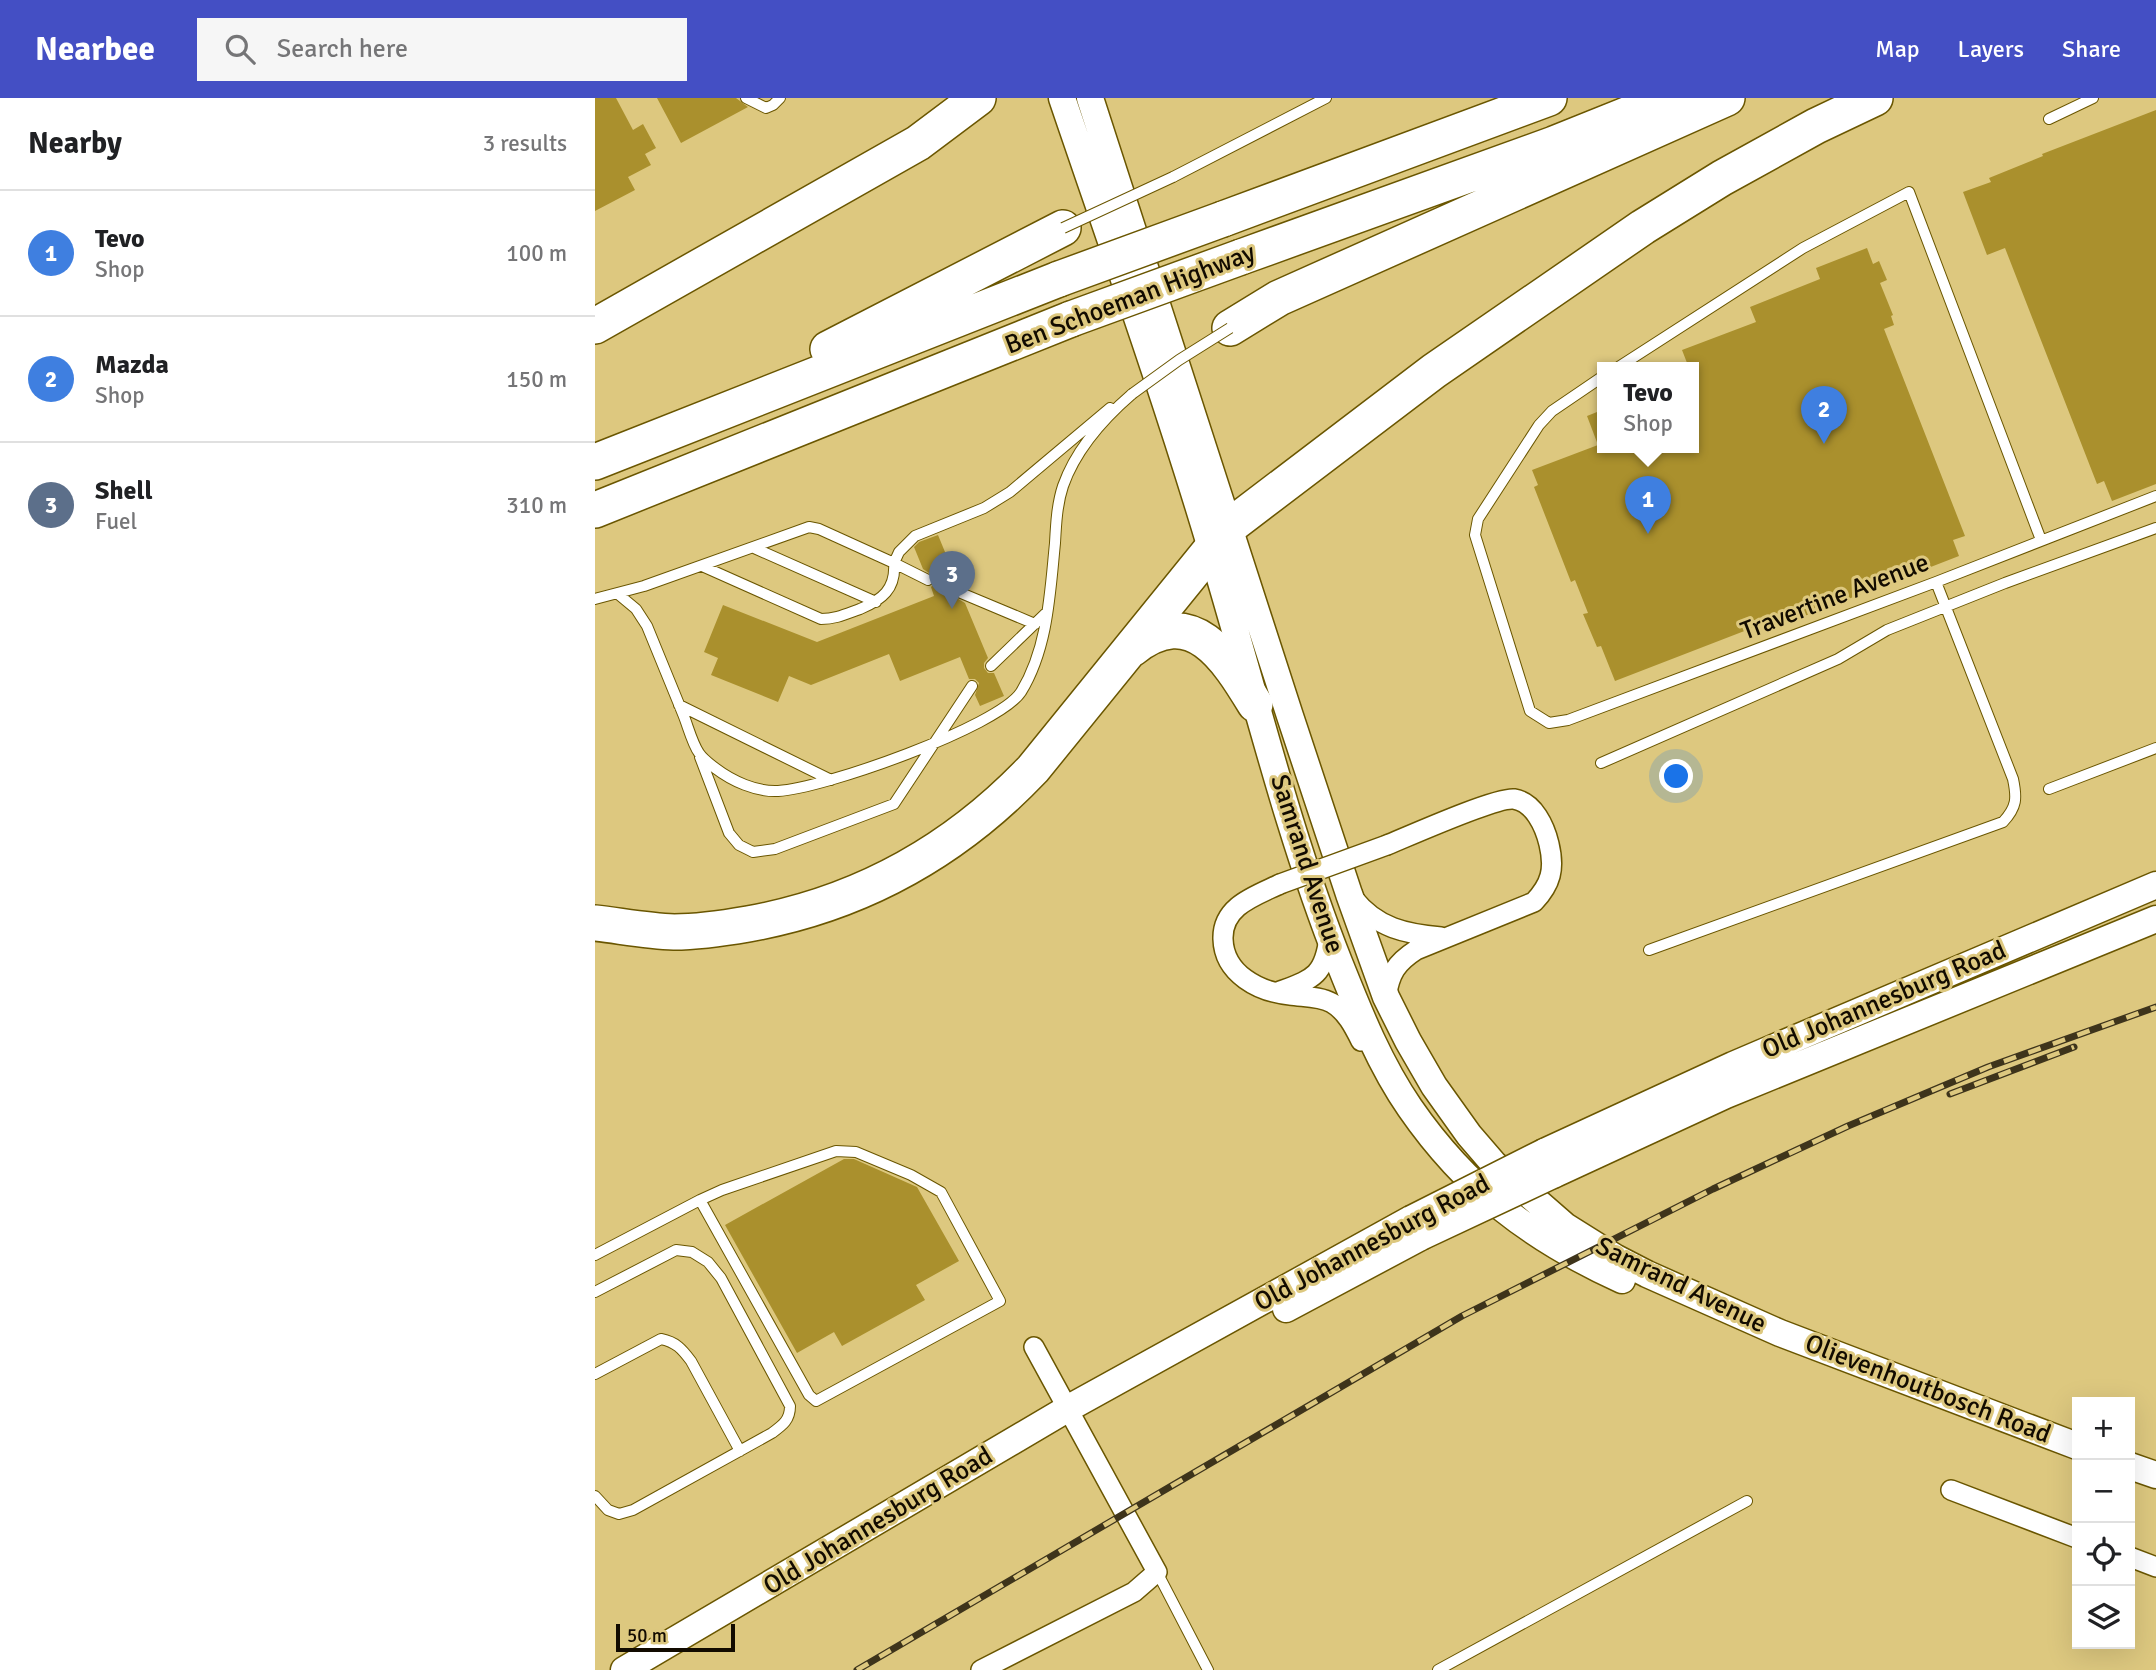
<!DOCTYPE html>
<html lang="en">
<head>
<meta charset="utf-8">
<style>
	body { margin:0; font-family:Signika,sans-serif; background:#f6f6f6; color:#202124 }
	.controls { position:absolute; right:21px; bottom:21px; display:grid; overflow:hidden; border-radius:0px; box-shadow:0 7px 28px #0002 }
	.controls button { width:63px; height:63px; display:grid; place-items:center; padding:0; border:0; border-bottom:2px solid #e0e0e0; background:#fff; color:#202124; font:35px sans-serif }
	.scale { position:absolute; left:21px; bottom:18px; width:119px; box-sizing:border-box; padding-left:7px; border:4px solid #120b00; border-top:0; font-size:19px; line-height:24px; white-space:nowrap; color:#120b00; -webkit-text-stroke:5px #ddc87f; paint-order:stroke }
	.you { position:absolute; left:1082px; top:679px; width:24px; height:24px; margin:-18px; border:5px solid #fff; border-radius:50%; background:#1a73e8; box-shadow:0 0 0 10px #1a73e833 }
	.badge { display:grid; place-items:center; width:46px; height:46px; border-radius:50%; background:#444fc4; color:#fff; font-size:23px; font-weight:700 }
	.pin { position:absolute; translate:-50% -58px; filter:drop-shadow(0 2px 4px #0008) }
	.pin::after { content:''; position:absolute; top:37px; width:24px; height:21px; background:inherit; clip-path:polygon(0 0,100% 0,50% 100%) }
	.popup { position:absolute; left:1002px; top:264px; width:102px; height:91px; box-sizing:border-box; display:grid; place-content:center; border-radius:0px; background:#fff; filter:drop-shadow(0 2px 5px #0005); font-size:23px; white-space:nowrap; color:#757577 }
	.popup b { font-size:26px; color:#202124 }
	.popup::after { content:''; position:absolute; left:50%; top:100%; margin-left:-14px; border:14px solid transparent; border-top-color:#fff }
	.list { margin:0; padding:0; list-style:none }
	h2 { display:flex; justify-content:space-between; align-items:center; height:91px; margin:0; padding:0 28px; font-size:30px }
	h2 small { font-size:23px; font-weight:400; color:#757577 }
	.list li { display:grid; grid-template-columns:46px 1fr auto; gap:21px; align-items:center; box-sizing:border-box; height:126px; padding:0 28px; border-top:2px solid #e0e0e0 }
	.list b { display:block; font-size:26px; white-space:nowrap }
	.list p { margin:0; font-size:23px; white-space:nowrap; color:#757577 }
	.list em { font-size:23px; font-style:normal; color:#757577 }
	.icon { flex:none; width:38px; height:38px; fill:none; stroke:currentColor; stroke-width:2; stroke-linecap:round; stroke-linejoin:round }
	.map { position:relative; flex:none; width:1561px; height:1572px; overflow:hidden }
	header { display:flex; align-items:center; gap:42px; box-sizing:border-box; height:98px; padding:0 35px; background:#444fc4; color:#fff }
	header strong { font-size:33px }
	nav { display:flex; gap:38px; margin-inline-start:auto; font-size:24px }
	.search { width:490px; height:63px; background:#f6f6f6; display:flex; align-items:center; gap:18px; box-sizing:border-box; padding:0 24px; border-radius:0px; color:#757577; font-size:26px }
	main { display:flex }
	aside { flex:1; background:#fff }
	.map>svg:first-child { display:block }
	.building { fill:#aa902d }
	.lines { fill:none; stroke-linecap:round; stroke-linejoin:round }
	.lane-casing { stroke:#6a5600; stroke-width:12 }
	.street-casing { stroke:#6a5600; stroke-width:22 }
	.secondary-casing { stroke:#6a5600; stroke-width:29 }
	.highway-casing { stroke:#6a5600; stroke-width:38 }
	.lane { stroke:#fff; stroke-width:10 }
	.street { stroke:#fff; stroke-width:19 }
	.secondary { stroke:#fff; stroke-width:26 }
	.highway { stroke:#fff; stroke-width:35 }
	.rail-casing { stroke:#3e341b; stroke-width:7 }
	.rail { stroke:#ddc87f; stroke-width:4.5; stroke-dasharray:13; stroke-linecap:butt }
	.lane-bridge-casing { stroke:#6a5600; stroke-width:12; stroke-linecap:butt }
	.street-bridge-casing { stroke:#6a5600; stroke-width:22; stroke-linecap:butt }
	.secondary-bridge-casing { stroke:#6a5600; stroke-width:29; stroke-linecap:butt }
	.highway-bridge-casing { stroke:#6a5600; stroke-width:38; stroke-linecap:butt }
	.lane-bridge { stroke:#fff; stroke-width:10 }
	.street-bridge { stroke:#fff; stroke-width:19 }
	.secondary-bridge { stroke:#fff; stroke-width:26 }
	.highway-bridge { stroke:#fff; stroke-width:35 }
	.labels { text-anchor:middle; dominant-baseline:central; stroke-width:6; stroke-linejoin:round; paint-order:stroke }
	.street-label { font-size:26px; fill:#120b00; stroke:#ddc87f }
</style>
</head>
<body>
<header>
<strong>Nearbee</strong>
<div class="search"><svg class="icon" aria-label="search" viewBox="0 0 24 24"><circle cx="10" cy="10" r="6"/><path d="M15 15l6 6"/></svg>Search here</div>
<nav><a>Map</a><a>Layers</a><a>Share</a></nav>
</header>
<main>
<aside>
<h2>Nearby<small>3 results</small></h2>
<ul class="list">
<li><span class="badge" style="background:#3f7fe0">1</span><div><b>Tevo</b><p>Shop</p></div><em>100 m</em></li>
<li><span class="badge" style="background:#3f7fe0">2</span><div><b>Mazda</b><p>Shop</p></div><em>150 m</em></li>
<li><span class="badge" style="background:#5c6f8a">3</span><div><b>Shell</b><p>Fuel</p></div><em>310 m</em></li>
</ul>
</aside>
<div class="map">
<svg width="1561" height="1572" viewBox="0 0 1561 1572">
	<rect width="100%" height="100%" fill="#ddc87f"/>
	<!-- building -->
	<path class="building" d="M0 0H21L38 32 48 26 61 50 50 56 56 67 33 79 40 92 0 113Z
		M62 0H141L153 9 86 45Z
		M1561 12V386L1517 403 1509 383 1502 386 1410 150 1392 157 1368 94 1396 84 1394 80 1448 58 1447 56Z
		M1272 150 1278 166 1284 163 1292 182 1285 185 1298 217 1296 218 1299 227 1289 231 1370 438 1358 442 1364 458 1194 524 1191 517 1020 583 1006 548 1002 549 988 516 993 515 980 482 976 484 939 389 943 387 937 372 1003 347 992 318 1007 312V350H1098V270H1094L1087 252 1161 224 1155 209 1225 181 1221 170Z
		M343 437 364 488 359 493 360 499 370 505 393 560 389 565V570L393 575H399L409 598 385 608 380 597 384 585 380 581H374L365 559 305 583 294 556 216 587 194 578 183 604 116 577 123 560 109 554 128 507 222 544 339 498 336 489 340 485V479L328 471 319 449 324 444Z
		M249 1061H259L322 1089 364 1163 321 1187 330 1202 247 1248 239 1234 202 1255 130 1127Z"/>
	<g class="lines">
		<!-- lane casing -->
		<g class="lane-casing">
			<path id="lane" d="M151 0 171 10 178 7 185 0
				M1454 21 1498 0
				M578 79 731 0
				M1022 270 1208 150 1314 94 1446 442
				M1007 279 957 313 944 327 883 421 880 437 935 613 954 625 973 622 1341 484 1561 398
				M159 450 281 504
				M107 468 226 521C241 521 251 516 265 511 287 502 301 491 299 465L333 482
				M366 495 440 526
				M23 496 41 511 52 528C64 557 76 587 88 616 93 628 97 645 104 655 108 661 115 666 120 670 137 683 161 694 183 693 227 691 403 629 426 594 453 550 455 495 460 445 461 426 462 406 468 388 481 351 508 321 537 296
				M0 501 49 488 214 429 224 431 299 465 304 454 320 438 389 410 415 394 515 310
				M396 568 452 514
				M84 607 236 682
				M105 659 134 735 144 747 158 754 180 751 299 706 377 588
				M1006 665 1243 561 1292 532 1410 485 1561 430
				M1454 691 1561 650
				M1054 852 1408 724C1422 709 1422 700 1418 681L1341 484
				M0 1157 105 1102 214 1297 221 1303 405 1203 346 1094 316 1077 261 1054 241 1053 127 1092 105 1102
				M0 1194 81 1152 97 1154 113 1164 126 1180 195 1308C195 1322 188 1327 177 1335L38 1412 24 1416 13 1412 0 1398
				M0 1276 66 1241C81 1244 87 1251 96 1263L145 1353
				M562 1474 613 1572
				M843 1572 1152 1403"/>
		</g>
		<!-- street casing -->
		<g class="street-casing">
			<path id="street" d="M685 786C660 798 627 808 628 841 629 876 664 894 695 897 709 899 725 898 737 905 751 913 759 929 766 943
				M759 801C782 830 811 836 846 839
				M683 894C717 881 729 879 734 840
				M791 899C795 875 801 865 821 852L939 804C956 786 960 771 954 746 950 729 939 704 919 701 901 699 814 738 792 747
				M1356 1392 1482 1440
				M1535 1459 1561 1469
				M386 1572 539 1494 562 1474 439 1249"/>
		</g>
		<!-- secondary casing -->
		<g class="secondary-casing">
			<path id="secondary" d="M467 0C518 150 571 299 616 450 658 588 691 730 744 864 764 914 784 965 815 1010 871 1091 937 1141 1027 1182
				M495 0 695 618 754 796 791 899 813 943 839 988 874 1037 899 1066 970 1128 1021 1160 1052 1176 1185 1235 1482 1348
				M949 1054 1138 967 1561 787
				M958 1077 1131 997 1561 821
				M691 1211 826 1139
				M1535 1368 1561 1377
				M29 1572 472 1311 816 1121"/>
		</g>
		<!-- highway casing -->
		<g class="highway-casing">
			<path id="highway" d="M628 121 954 0
				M646 159 959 46 1071 1
				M0 228 323 45 383 0
				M635 230 684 200 1132 0
				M233 251 468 130
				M0 364 464 181
				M0 412 476 221
				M537 551C597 503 632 560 660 606
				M0 825C26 828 53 833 79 834 104 834 130 830 153 826 265 806 360 753 438 671L635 428 839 273 1048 129 1127 80 1221 28 1280 0"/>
		</g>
		<!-- lane -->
		<use href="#lane" class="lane"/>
		<!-- street -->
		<use href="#street" class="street"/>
		<!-- secondary -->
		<use href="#secondary" class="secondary"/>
		<!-- highway -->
		<use href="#highway" class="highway"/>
		<!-- rail casing -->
		<g class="rail-casing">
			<path id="rail" d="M1355 996 1479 949
				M262 1572 867 1218 1118 1091 1253 1028 1393 969 1561 909"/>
		</g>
		<!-- rail -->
		<use href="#rail" class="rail"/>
		<!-- lane-bridge casing -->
		<g class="lane-bridge-casing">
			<path id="lane-bridge" d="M468 130 578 79
				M537 296 584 262 635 230"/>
		</g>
		<!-- street-bridge casing -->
		<g class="street-bridge-casing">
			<path id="street-bridge" d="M685 786 792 747"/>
		</g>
		<!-- secondary-bridge casing -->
		<g class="secondary-bridge-casing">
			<path id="secondary-bridge" d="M816 1121 949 1054
				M826 1139 958 1077"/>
		</g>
		<!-- highway-bridge casing -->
		<g class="highway-bridge-casing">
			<path id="highway-bridge" d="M464 181 628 121
				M476 221 646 159"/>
		</g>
		<!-- lane-bridge -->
		<use href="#lane-bridge" class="lane-bridge"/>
		<!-- street-bridge -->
		<use href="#street-bridge" class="street-bridge"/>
		<!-- secondary-bridge -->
		<use href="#secondary-bridge" class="secondary-bridge"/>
		<!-- highway-bridge -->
		<use href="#highway-bridge" class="highway-bridge"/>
	</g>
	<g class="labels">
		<!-- street labels -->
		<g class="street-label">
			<text transform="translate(535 201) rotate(-21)">Ben Schoeman Highway</text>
			<text transform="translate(1240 499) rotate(-21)">Travertine Avenue</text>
			<text transform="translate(712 766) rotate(72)">Samrand Avenue</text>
			<text transform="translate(1289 902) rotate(-23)">Old Johannesburg Road</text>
			<text transform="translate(777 1145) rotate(-28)">Old Johannesburg Road</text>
			<text transform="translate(1086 1187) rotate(26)">Samrand Avenue</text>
			<text transform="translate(1333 1291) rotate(21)">Olievenhoutbosch Road</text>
			<text transform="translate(283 1423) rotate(-31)">Old Johannesburg Road</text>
		</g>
	</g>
</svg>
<div class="controls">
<button>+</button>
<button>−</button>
<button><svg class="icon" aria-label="locate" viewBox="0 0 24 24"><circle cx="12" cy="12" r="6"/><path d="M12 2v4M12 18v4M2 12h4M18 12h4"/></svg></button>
<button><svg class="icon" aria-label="layers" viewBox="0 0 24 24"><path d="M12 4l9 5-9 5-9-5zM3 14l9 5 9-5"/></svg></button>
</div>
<div class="scale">50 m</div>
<div class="you"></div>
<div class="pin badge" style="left:1053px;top:436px;background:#3f7fe0">1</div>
<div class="popup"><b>Tevo</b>Shop</div>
<div class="pin badge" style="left:1229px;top:346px;background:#3f7fe0">2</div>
<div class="pin badge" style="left:357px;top:511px;background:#5c6f8a">3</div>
</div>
</main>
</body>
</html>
